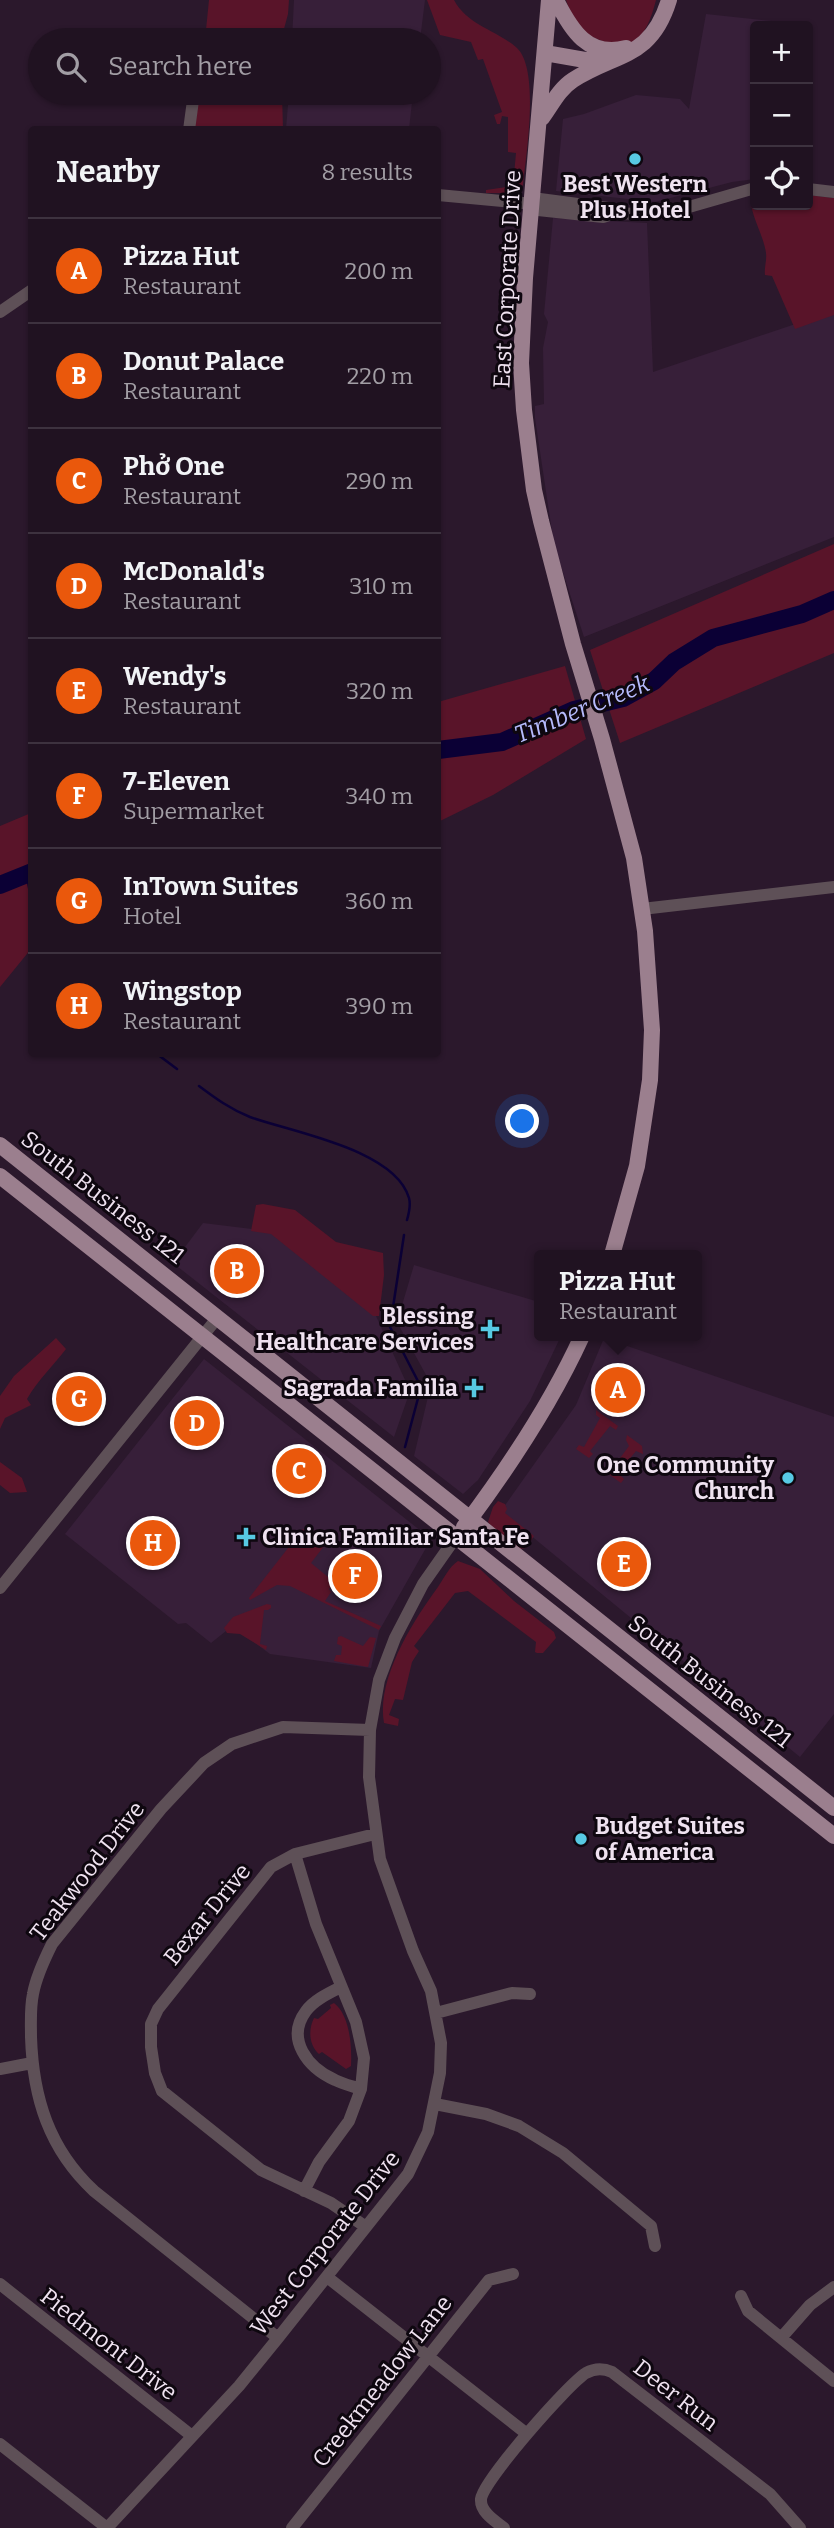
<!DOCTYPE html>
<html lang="en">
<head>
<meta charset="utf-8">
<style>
	body { margin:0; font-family:Bitter,serif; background:#281b2a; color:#f1f3f6 }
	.controls { position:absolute; right:21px; top:21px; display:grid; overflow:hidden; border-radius:7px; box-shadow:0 2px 5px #0004 }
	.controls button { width:63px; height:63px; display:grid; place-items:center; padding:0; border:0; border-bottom:2px solid #3d323f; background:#201221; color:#f1f3f6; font:35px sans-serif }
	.you { position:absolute; left:523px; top:1122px; width:24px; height:24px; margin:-18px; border:5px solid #fff; border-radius:50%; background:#1a73e8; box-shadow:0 0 0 10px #1a73e833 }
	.badge { display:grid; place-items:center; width:46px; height:46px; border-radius:50%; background:#ea580c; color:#fff; font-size:23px; font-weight:700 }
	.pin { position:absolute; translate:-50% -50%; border:4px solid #fff; box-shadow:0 2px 7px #0006 }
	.popup { position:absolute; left:534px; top:1250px; width:168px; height:91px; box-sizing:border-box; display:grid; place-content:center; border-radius:7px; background:#201221; filter:drop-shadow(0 2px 5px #0005); font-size:23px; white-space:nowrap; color:#a29ea5 }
	.popup b { font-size:26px; color:#f1f3f6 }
	.popup::after { content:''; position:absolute; left:50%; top:100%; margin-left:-14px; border:14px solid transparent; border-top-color:#201221 }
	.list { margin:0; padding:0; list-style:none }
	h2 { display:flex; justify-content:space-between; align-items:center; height:91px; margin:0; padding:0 28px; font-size:30px }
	h2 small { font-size:23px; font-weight:400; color:#a29ea5 }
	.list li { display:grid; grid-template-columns:46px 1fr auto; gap:21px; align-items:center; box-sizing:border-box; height:105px; padding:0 28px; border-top:2px solid #3d323f }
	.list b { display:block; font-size:26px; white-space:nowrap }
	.list p { margin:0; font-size:23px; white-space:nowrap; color:#a29ea5 }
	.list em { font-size:23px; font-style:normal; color:#a29ea5 }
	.icon { flex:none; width:38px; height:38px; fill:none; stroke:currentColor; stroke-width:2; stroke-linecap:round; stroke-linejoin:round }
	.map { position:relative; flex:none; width:834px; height:2528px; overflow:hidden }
	.search { position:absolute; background:#201221; box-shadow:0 2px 5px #0004; left:28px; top:28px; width:413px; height:77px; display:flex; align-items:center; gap:18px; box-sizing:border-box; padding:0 24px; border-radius:38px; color:#a29ea5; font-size:26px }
	.panel { position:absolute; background:#201221; box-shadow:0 2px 5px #0004; left:28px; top:126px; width:413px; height:931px; border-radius:7px }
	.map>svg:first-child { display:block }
	.built { fill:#371f39 }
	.green { fill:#591429 }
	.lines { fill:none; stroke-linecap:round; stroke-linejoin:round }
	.stream { stroke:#0b0035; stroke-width:2.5 }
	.river { stroke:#0b0035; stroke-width:18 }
	.minor { stroke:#5e5057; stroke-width:12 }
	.major { stroke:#9b7f8e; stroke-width:16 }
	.poi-dot { fill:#57c9e3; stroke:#0e070f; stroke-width:2.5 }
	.labels { text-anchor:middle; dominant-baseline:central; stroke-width:6; stroke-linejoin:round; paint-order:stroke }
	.poi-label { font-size:23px; font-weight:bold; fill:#efe2f0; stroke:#0e070f; text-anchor:end }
	.street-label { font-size:23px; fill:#efe2f0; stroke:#0e070f }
	.water-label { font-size:24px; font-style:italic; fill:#b6bbfd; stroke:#0e070f }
</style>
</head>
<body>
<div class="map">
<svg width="834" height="2528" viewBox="0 0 834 2528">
	<rect width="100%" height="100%" fill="#2b182c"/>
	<!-- built -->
	<path class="built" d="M294 0H425L420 40H292Z
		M706 14 781 22 780 26H755V179L732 182 655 202 556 191 563 119 584 114 636 95 680 99 689 109Z
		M289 93H413L409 129H286Z
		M553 218 647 223 653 372 834 311V537L584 637 554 545 535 418V406L544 404 543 348 548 322 544 314Z
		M203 1223 269 1231 376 1316 410 1391 394 1437 173 1263Z
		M414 1265 539 1302V1336H561L530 1401 478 1480 463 1494 414 1456 431 1384 397 1322Z
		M604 1338 834 1417V1714L800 1757 501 1511 576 1405Z
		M204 1359 431 1539 379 1631 371 1668 270 1654 242 1633 226 1631 211 1643 186 1623 178 1624 65 1534Z"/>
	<!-- green -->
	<path class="green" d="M209 0H289L288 14 281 40H205Z
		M427 0H454C468 26 497 30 517 48 540 70 526 155 523 185L514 193H486V190L513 186 516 153 508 152V117L502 116 500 124H497L494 115 502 112 483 59 478 60 471 42 440 35Z
		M566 0H656C649 27 638 55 605 42 577 32 576 28 566 0Z
		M200 93H282L283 129 194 130Z
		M808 195 834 198V315L795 329 772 276 765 275C764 268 767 260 766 253 764 236 749 212 751 198L755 196V205H808Z
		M834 544V653L620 743 590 650Z
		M565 666 586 739 493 795 438 822V702Z
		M31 813V949L0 987V826Z
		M263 1204 295 1210 336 1242 383 1253 384 1275 379 1316H373L271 1234 251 1231 256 1205Z
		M56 1338 66 1349C53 1366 38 1380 27 1399L31 1405 5 1418 0 1429V1396L14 1376Z
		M596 1410 618 1426 616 1430 610 1426 590 1451 593 1454 589 1458 576 1449 579 1445 584 1447 600 1418 596 1415Z
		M627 1435 642 1446 643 1454 636 1451 618 1473 624 1479 621 1483 603 1470 607 1466 612 1469 629 1446 626 1440Z
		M0 1462 22 1478 27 1492 10 1493 0 1485Z
		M498 1501 505 1504 507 1509 505 1513 534 1536 526 1548 519 1549 492 1527 488 1522 493 1507Z
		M303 1529 324 1546 311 1563 334 1582 329 1589 331 1592 325 1601 381 1626 379 1630 290 1586 277 1585 250 1600 249 1598Z
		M458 1561 480 1569 514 1601 554 1632 556 1638 543 1653H537L535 1652 536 1642 468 1591 455 1593 414 1646 419 1651 412 1662 403 1700 395 1699 389 1715 399 1719 398 1726 384 1723C376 1679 413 1621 438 1587 444 1578 449 1567 458 1561Z
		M267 1604 271 1605V1608L268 1610H264L260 1644 267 1646 266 1650 240 1634 227 1633 224 1628 233 1617Z
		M341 1636 363 1646 370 1637 376 1638 368 1667 334 1661 336 1655H341L342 1646 337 1644 338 1637Z
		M334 2003C350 2015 352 2047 351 2066L346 2069 322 2052 319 2054C309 2045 308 2030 314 2018L318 2019 331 2008 330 2005Z"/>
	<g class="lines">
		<!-- stream -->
		<path class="stream" d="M27 874 32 907
			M157 1054 177 1069
			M199 1086C215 1098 230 1109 250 1117 291 1132 395 1149 409 1198 411 1205 409 1213 407 1220
			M404 1235 390 1327 421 1387 405 1447"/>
		<!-- river -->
		<path class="river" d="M438 750 502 742 574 710 623 698 654 681 674 662 713 638 802 614 834 600
			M0 885 32 872"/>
		<!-- minor -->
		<path class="minor" d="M189 130 194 93
			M808 189 834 192
			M438 195 533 204
			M533 204 538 210 603 217 615 213 638 214 675 211 755 188
			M533 204 540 199 608 208 615 213
			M0 312 32 290
			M642 909 834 887
			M0 1588 218 1317
			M295 1854 316 1924 356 2022 364 2058 361 2089 349 2121 319 2162 304 2191
			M341 1987C329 1993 314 2000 306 2011 285 2039 308 2068 335 2080 343 2084 352 2086 361 2089
			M436 2013 512 1993 530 1994
			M0 2069 32 2063
			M435 2104 486 2114 519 2126 563 2153 651 2226 655 2246
			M366 2227 331 2203 261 2170 162 2091 155 2073 151 2047V2024L158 2009 271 1867 295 1854 375 1834
			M327 2277 527 2434
			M0 2284 192 2436
			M741 2296 748 2311 834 2381
			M278 2338 94 2191C49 2149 33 2098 31 2037 31 2023 30 2008 33 1994 36 1977 44 1960 52 1944L161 1809 204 1763 232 1744 283 1727 370 1730
			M781 2338 810 2305 834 2287
			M0 2444 107 2528
			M107 2528 239 2386 278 2338 408 2174 428 2132 440 2073 441 2043 431 1991 413 1951 380 1859 369 1777 370 1730 379 1680 395 1638 423 1584 456 1537
			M292 2528 489 2280 513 2274
			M504 2528C495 2521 480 2512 481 2499 483 2481 568 2384 586 2373 595 2368 603 2368 612 2372L770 2494 800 2528"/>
		<!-- major -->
		<path class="major" d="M549 0 525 278 521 363 524 410 534 490 541 521 573 644 602 739 634 858 645 931 652 1030 650 1080 637 1166 612 1255
			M556 0C571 30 588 58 626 48
			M545 53 585 60 609 59
			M542 118C551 106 559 89 573 80 617 52 651 59 669 0
			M0 1145 834 1808
			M0 1176 834 1836
			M464 1527C509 1467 551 1404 582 1336"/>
	</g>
	<!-- markers -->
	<g class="poi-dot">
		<circle cx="635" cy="159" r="7"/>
		<path d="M486.5 1318.5h7v7h7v7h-7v7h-7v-7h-7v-7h7z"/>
		<path d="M470.5 1377.5h7v7h7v7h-7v7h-7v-7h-7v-7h7z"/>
		<circle cx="788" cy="1478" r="7"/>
		<path d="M242.5 1526.5h7v7h7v7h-7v7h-7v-7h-7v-7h7z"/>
		<circle cx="581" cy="1839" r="7"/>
	</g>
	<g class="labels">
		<!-- poi labels -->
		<g class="poi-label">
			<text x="635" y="184" text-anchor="middle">Best Western<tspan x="635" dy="26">Plus Hotel</tspan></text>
			<text x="474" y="1316">Blessing<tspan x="474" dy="26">Healthcare Services</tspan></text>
			<text x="458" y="1388">Sagrada Familia</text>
			<text x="774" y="1465">One Community<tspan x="774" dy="26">Church</tspan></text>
			<text x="262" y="1537" text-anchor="start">Clinica Familiar Santa Fe</text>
			<text x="595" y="1826" text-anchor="start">Budget Suites<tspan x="595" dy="26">of America</tspan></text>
		</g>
		<!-- street labels -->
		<g class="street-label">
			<text transform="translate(507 279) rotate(-87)">East Corporate Drive</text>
			<text transform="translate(103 1197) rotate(38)">South Business 121</text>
			<text transform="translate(710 1681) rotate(38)">South Business 121</text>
			<text transform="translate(87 1871) rotate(-52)">Teakwood Drive</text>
			<text transform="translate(207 1914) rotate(-51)">Bexar Drive</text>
			<text transform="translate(325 2243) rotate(-52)">West Corporate Drive</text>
			<text transform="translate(109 2344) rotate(38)">Piedmont Drive</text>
			<text transform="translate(382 2381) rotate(-52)">Creekmeadow Lane</text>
			<text transform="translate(676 2395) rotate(38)">Deer Run</text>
		</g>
		<!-- water labels -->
		<g class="water-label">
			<text transform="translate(582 709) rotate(-22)">Timber Creek</text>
		</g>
	</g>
</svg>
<div class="controls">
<button>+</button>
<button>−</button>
<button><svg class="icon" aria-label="locate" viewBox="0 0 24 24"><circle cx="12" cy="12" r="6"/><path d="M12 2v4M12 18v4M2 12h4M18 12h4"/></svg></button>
</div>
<div class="you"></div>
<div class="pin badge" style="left:618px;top:1390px">A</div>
<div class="popup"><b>Pizza Hut</b>Restaurant</div>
<div class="pin badge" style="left:237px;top:1271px">B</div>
<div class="pin badge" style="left:299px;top:1471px">C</div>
<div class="pin badge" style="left:197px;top:1423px">D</div>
<div class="pin badge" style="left:624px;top:1564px">E</div>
<div class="pin badge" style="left:355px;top:1576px">F</div>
<div class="pin badge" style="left:79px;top:1399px">G</div>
<div class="pin badge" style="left:153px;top:1543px">H</div>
<div class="search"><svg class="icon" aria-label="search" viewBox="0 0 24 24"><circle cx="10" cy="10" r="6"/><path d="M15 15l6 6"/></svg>Search here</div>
<section class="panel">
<h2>Nearby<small>8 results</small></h2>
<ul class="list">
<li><span class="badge">A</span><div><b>Pizza Hut</b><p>Restaurant</p></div><em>200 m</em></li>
<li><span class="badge">B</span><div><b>Donut Palace</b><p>Restaurant</p></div><em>220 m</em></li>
<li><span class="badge">C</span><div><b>Phở One</b><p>Restaurant</p></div><em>290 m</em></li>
<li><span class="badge">D</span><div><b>McDonald's</b><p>Restaurant</p></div><em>310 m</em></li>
<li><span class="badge">E</span><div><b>Wendy's</b><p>Restaurant</p></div><em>320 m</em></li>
<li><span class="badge">F</span><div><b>7-Eleven</b><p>Supermarket</p></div><em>340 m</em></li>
<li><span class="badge">G</span><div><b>InTown Suites</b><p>Hotel</p></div><em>360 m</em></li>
<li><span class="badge">H</span><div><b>Wingstop</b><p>Restaurant</p></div><em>390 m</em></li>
</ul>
</section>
</div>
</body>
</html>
